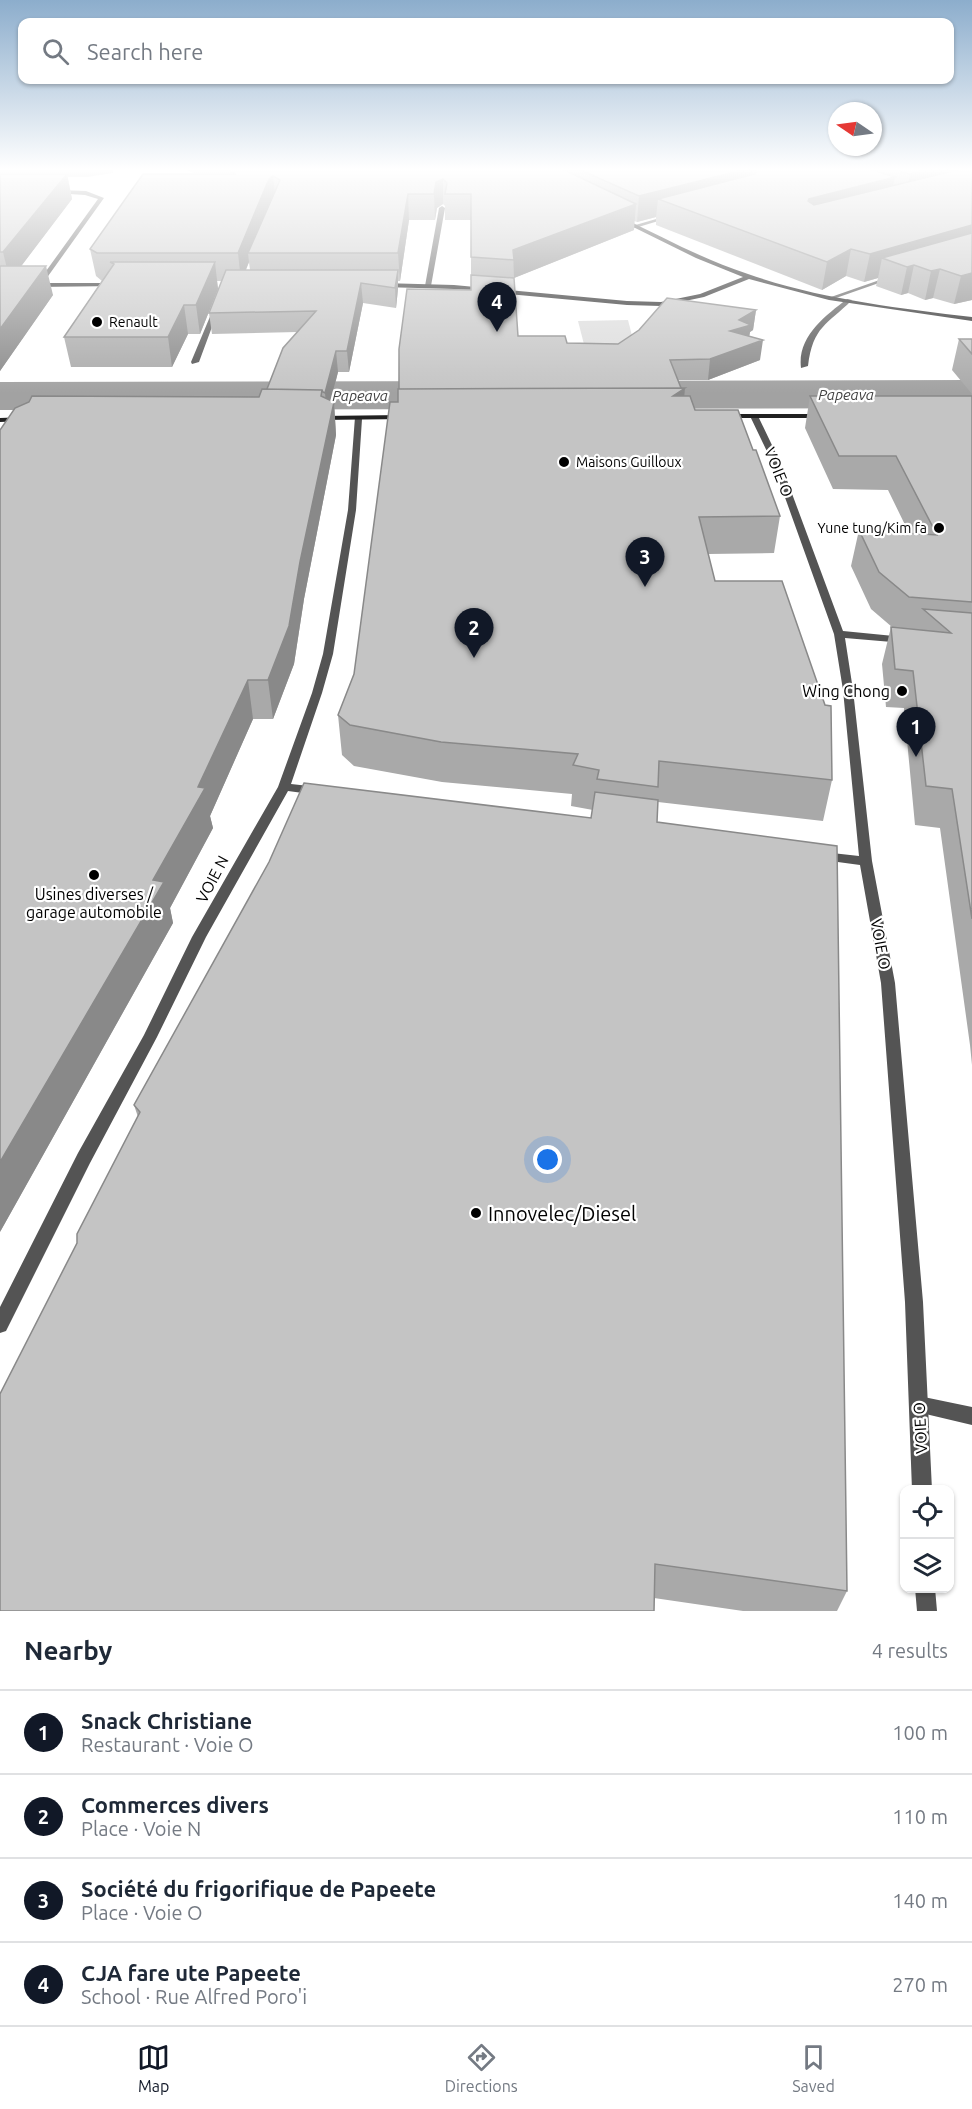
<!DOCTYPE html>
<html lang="en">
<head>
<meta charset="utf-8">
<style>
	body { margin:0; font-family:Ubuntu,sans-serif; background:#f6f6f7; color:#1f2937 }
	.controls { position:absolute; right:18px; bottom:18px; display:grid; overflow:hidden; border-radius:12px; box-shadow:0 2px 4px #0004 }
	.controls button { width:54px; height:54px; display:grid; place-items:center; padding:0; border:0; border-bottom:2px solid #e0e1e3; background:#fff; color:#1f2937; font:30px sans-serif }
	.compass { position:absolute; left:828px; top:102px; width:54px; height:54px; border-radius:50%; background:#fff; box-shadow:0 2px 4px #0004; rotate:283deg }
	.you { position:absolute; left:548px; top:1160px; width:21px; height:21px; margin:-15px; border:4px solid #fff; border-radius:50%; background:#1a73e8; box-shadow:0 0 0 9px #1a73e833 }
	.badge { display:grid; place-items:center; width:39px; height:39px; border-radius:50%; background:#111827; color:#fff; font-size:20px; font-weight:700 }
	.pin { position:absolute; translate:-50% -50px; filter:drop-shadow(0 2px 3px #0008) }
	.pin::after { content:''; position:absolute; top:32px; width:21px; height:18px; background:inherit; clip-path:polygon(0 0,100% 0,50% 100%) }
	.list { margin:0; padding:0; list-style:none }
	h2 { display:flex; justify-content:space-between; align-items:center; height:78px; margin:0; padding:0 24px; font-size:26px }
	h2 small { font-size:20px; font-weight:400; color:#747a83 }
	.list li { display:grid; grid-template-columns:39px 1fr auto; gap:18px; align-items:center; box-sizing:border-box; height:84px; padding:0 24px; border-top:2px solid #e0e1e3 }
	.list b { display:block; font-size:22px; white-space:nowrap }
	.list p { margin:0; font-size:20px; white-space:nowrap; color:#747a83 }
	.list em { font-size:20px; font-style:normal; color:#747a83 }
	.icon { flex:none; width:33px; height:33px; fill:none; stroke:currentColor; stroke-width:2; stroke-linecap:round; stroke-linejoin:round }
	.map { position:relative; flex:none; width:972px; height:1611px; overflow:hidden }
	.search { position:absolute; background:#fff; box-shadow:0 2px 4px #0004; left:18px; right:18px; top:18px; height:66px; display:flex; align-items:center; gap:15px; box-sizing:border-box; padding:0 21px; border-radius:12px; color:#747a83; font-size:22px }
	.sheet { height:414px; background:#fff }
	nav { display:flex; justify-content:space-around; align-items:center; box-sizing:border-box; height:84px; border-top:2px solid #e0e1e3; background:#fff; font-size:16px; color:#747a83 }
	nav a { display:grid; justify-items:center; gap:3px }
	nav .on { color:#111827 }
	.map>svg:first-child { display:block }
	.green { fill:#dbdbdb }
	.water { fill:#a2a2a2 }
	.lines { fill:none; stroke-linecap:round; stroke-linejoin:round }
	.river { fill:#a2a2a2; fill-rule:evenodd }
	.lane { fill:#545454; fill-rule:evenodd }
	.street { fill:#545454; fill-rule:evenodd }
	.secondary { fill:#212121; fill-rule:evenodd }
	.wall { fill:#a9a9a9; fill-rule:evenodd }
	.shaded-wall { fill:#898989 }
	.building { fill:#c4c4c4; stroke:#898989; stroke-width:1.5 }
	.poi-dot { fill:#000; stroke:#fff; stroke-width:2 }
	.labels { text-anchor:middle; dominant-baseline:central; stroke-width:4.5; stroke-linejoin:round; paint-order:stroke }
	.far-poi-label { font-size:14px; fill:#000; stroke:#fff; text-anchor:start }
	.far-water-label { font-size:15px; font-style:italic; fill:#434343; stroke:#fff }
	.street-label { font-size:16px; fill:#000; stroke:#fff }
	.poi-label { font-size:16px; fill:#000; stroke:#fff; text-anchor:end }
	.near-poi-label { font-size:20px; fill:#000; stroke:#fff; text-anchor:start }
</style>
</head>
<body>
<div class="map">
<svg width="972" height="1611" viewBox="0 0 972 1611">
	<rect width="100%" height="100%" fill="#fff"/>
	<!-- green -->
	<path class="green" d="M628 320 637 355 587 356 578 321Z"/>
	<!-- water -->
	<path class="water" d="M0 168H113V173L87 177 0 176Z"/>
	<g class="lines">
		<!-- river -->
		<path class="river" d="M972 380V408L0 410V382Z"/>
		<!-- lane -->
		<path class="lane" d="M442 206 445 208 431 286 428 288 425 286 439 208Z
			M847 299 852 300C827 325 813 326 808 366L801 368C797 337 825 316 847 299Z
			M214 307 219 308 199 362 192 364 191 362Z
			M919 1396 972 1407V1425L913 1411 910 1405 913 1399Z"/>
		<!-- street -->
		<path class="street" d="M56 190 86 191 104 198 41 286 39 287 36 285 98 199 85 195 54 193Z
			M670 215 675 216 635 228 632 226Z
			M891 276 896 277 836 298 831 297Z
			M751 414 758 416 781 464 843 631 904 637 909 640 904 643 845 638 853 690 872 861 895 983 923 1302 932 1490H912L905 1302 881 983 860 865 823 860 817 856 823 852 859 856 843 690 834 634 773 464 750 416Z
			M355 417 362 419 356 510 333 654 322 693 291 784 318 787 324 791 318 795 288 791 206 937 157 1037 90 1163 6 1331 0 1333V1307L78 1153 144 1035 192 937 278 787 312 693 323 654 348 510Z
			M915 1588H935L937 1611H917Z"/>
		<!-- secondary -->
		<path class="secondary" d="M619 218H623C664 238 705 260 748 274 820 299 897 308 972 317V321L829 300 749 279 704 297 661 306 627 305 454 289 382 287 379 285 382 283 454 285 627 301 661 302 700 294 743 277 696 258 619 220Z
			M116 283 118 284V286L34 287 31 285 34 283Z
			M721 414H821L825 416 821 418H724L720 416Z
			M404 415 408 417 407 419 319 420 315 418 319 416Z
			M26 417V421H23L0 422V418Z"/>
	</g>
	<!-- wall -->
	<path class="wall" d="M183 168H972V300L954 304 933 298 925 300 908 293 901 295 876 286 878 278 864 282 846 276 822 290 656 225V217L637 222 634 221V230L514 278 518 336 567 343 618 344 756 310 753 330 750 332 749 336 760 360 708 380H678L684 396 695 410 753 450 780 516 774 553 708 554 715 581 832 780 823 821 658 802 657 822 847 1591 837 1611H743L654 1598 77 1243 138 1117 134 1105 591 818 593 810 571 806 572 794 442 782 354 766 342 755 338 715 354 674 398 402 471 290V220H445V206L443 204 437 208 435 220H409L400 281H398V289L396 308 363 303 349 372H338L331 401 334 402 336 435 304 599 294 664 273 719H253L210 816 213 828 170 908 173 923 0 1232 259 397 267 389 297 332 212 334 209 313 222 281H217L218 289 200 334H188L172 367H71L64 337 102 281 96 276 90 249 195 174ZM249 262 250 270H246Z
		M0 174H67L72 199 21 266 53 295 0 371Z
		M959 339H972V394L952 370Z
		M810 396H972V1065L970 1045 940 828 915 825 904 708 886 707 882 664 891 627H892L871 609 851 566 859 530 909 533 888 490 833 489 805 428Z"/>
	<!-- shaded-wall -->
	<path class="shaded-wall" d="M751 168H753L750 192 658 199 656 217 637 222 639 196Z
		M933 168H949L945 188 905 199 910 174Z
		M67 174 72 199 10 281 3 252Z
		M273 176 276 201 248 253 249 262 241 281 238 253 269 179Z
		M895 177 890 202 805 225 808 201 809 199Z
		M443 179V204L437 208 435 220 434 194 436 182Z
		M408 194 409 220 400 281 398 253Z
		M636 204 634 230 514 278 513 250Z
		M972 225V247L914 265 908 293 901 295 907 267 882 258 878 278 864 282 870 254Z
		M851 249 846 276 822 290 827 262Z
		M215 262 218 289 200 334 196 305Z
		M46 266 53 295 0 371V329Z
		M940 269 933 298 925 300 931 271Z
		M398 270V289L396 308 395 288Z
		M972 273V300L954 304 961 276Z
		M361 283 363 303 349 372 347 351Z
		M184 305 188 334 172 367 168 337Z
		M756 310 753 330 750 332 748 344 730 331 739 320Z
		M763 340 760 360 708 380 710 359Z
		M336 351 338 372 327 414 325 393Z
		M685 388 682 422 673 396Z
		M334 402 336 435 304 599 294 664 273 719 268 680 300 562Z
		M248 680 253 719 210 816 213 828 170 908 173 923 0 1232V1162L153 880 198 787Z"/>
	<!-- building -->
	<path class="building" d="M224 168H560L636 204 513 250 514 260 471 257V194H445L447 183 443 179 436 182 434 194H408L398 253H248L280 180 273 176 269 179 238 253H97L90 249 143 174H236Z
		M576 168H751L639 196Z
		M753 168H867L895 177 809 199 808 201 814 205 965 168H972V225L870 254 851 249 827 262 658 199 755 174 756 171Z
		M889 168H933L910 174Z
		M0 174H67L3 252H0Z
		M972 233V273L961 276 940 269 931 271 914 265 907 267 882 258Z
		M110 262H215L196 305H184L168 337H64L114 264Z
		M0 266H46L0 329Z
		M226 270H398L395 288 361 283 347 351H336L325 393 323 392 322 390 267 389 283 348 316 311 209 313Z
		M471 275 514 278 518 336H565L567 343 618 344 639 330 667 298 756 310 739 320 751 325 730 331 763 340 710 359 670 360 681 388 399 389V349L407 289 471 290Z
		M959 339H972V354Z
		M685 388 673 396H690L695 410H738L753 450H756L780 516 699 517 715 581H782L825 705 831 706 832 780 659 761 658 787 597 779 599 770 573 765 578 754 441 742 350 725 338 715 354 674 390 402H398V389Z
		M262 389 322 390 321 396 334 402 300 562 289 626 268 680H248L198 787 205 788 153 880 164 882 0 1162V430L15 408 29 402 32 396 259 397Z
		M810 396H972V602L909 597 879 572 859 530 937 535 896 456H839Z
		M923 609 972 613V919L952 789 926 786 913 671 895 669 891 627 951 633Z
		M304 783 591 818 595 792 658 800 657 822 837 846 847 1591 655 1564 654 1611H0V1394L77 1243V1234L140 1112 134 1105 269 862Z"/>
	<!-- sky -->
	<linearGradient id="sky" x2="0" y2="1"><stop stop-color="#8cadcc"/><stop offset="0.43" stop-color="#fff"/><stop offset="1" stop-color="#fff" stop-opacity="0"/></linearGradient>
	<rect width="972" height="393" fill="url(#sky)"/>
	<!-- markers -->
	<g class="poi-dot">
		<circle cx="97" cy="322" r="6"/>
		<circle cx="564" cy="462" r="6"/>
		<circle cx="939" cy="528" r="6"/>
		<circle cx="902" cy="691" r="6"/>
		<circle cx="94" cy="875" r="6"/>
		<circle cx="476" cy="1213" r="6"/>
	</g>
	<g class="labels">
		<!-- far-poi labels -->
		<g class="far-poi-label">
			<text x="109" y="322">Renault</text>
			<text x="576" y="462">Maisons Guilloux</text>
			<text x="927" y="528" text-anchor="end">Yune tung/Kim fa</text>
		</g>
		<!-- far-water labels -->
		<g class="far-water-label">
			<text x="846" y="394">Papeava</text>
			<text x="360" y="395">Papeava</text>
		</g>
		<!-- street labels -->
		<g class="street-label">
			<text transform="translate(779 472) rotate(68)">VOIE O</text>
			<text transform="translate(212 879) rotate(-62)">VOIE N</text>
			<text transform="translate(881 944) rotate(80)">VOIE O</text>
			<text transform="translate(920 1428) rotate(-93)">VOIE O</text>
		</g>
		<!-- poi labels -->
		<g class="poi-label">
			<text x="890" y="691">Wing Chong</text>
			<text x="94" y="894" text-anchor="middle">Usines diverses /<tspan x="94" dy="18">garage automobile</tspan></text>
		</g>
		<!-- near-poi labels -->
		<g class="near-poi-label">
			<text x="488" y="1213">Innovelec/Diesel</text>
		</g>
	</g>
</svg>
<div class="controls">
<button><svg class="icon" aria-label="locate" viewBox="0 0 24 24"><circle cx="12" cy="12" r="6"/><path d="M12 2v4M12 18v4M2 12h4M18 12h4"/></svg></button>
<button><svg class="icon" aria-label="layers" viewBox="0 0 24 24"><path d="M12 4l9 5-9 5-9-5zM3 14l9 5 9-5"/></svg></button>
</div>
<svg class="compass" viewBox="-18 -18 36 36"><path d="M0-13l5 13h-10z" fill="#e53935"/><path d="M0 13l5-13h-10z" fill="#747a83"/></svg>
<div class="you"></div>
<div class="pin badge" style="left:916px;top:757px">1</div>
<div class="pin badge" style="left:474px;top:658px">2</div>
<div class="pin badge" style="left:645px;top:587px">3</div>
<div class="pin badge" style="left:497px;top:332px">4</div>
<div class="search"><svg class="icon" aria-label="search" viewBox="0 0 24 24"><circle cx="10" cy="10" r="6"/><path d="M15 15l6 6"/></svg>Search here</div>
</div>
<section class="sheet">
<h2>Nearby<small>4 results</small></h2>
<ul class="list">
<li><span class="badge">1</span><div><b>Snack Christiane</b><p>Restaurant · Voie O</p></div><em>100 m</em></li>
<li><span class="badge">2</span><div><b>Commerces divers</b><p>Place · Voie N</p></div><em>110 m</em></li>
<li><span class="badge">3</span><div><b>Société du frigorifique de Papeete</b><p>Place · Voie O</p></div><em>140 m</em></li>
<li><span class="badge">4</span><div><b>CJA fare ute Papeete</b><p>School · Rue Alfred Poro'i</p></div><em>270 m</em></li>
</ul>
</section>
<nav>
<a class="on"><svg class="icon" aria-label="map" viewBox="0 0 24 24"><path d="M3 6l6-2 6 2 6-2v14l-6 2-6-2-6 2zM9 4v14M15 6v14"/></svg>Map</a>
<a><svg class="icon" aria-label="directions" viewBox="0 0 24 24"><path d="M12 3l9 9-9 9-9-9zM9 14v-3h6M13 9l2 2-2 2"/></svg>Directions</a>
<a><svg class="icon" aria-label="saved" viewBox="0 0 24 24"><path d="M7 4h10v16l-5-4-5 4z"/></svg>Saved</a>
</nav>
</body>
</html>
